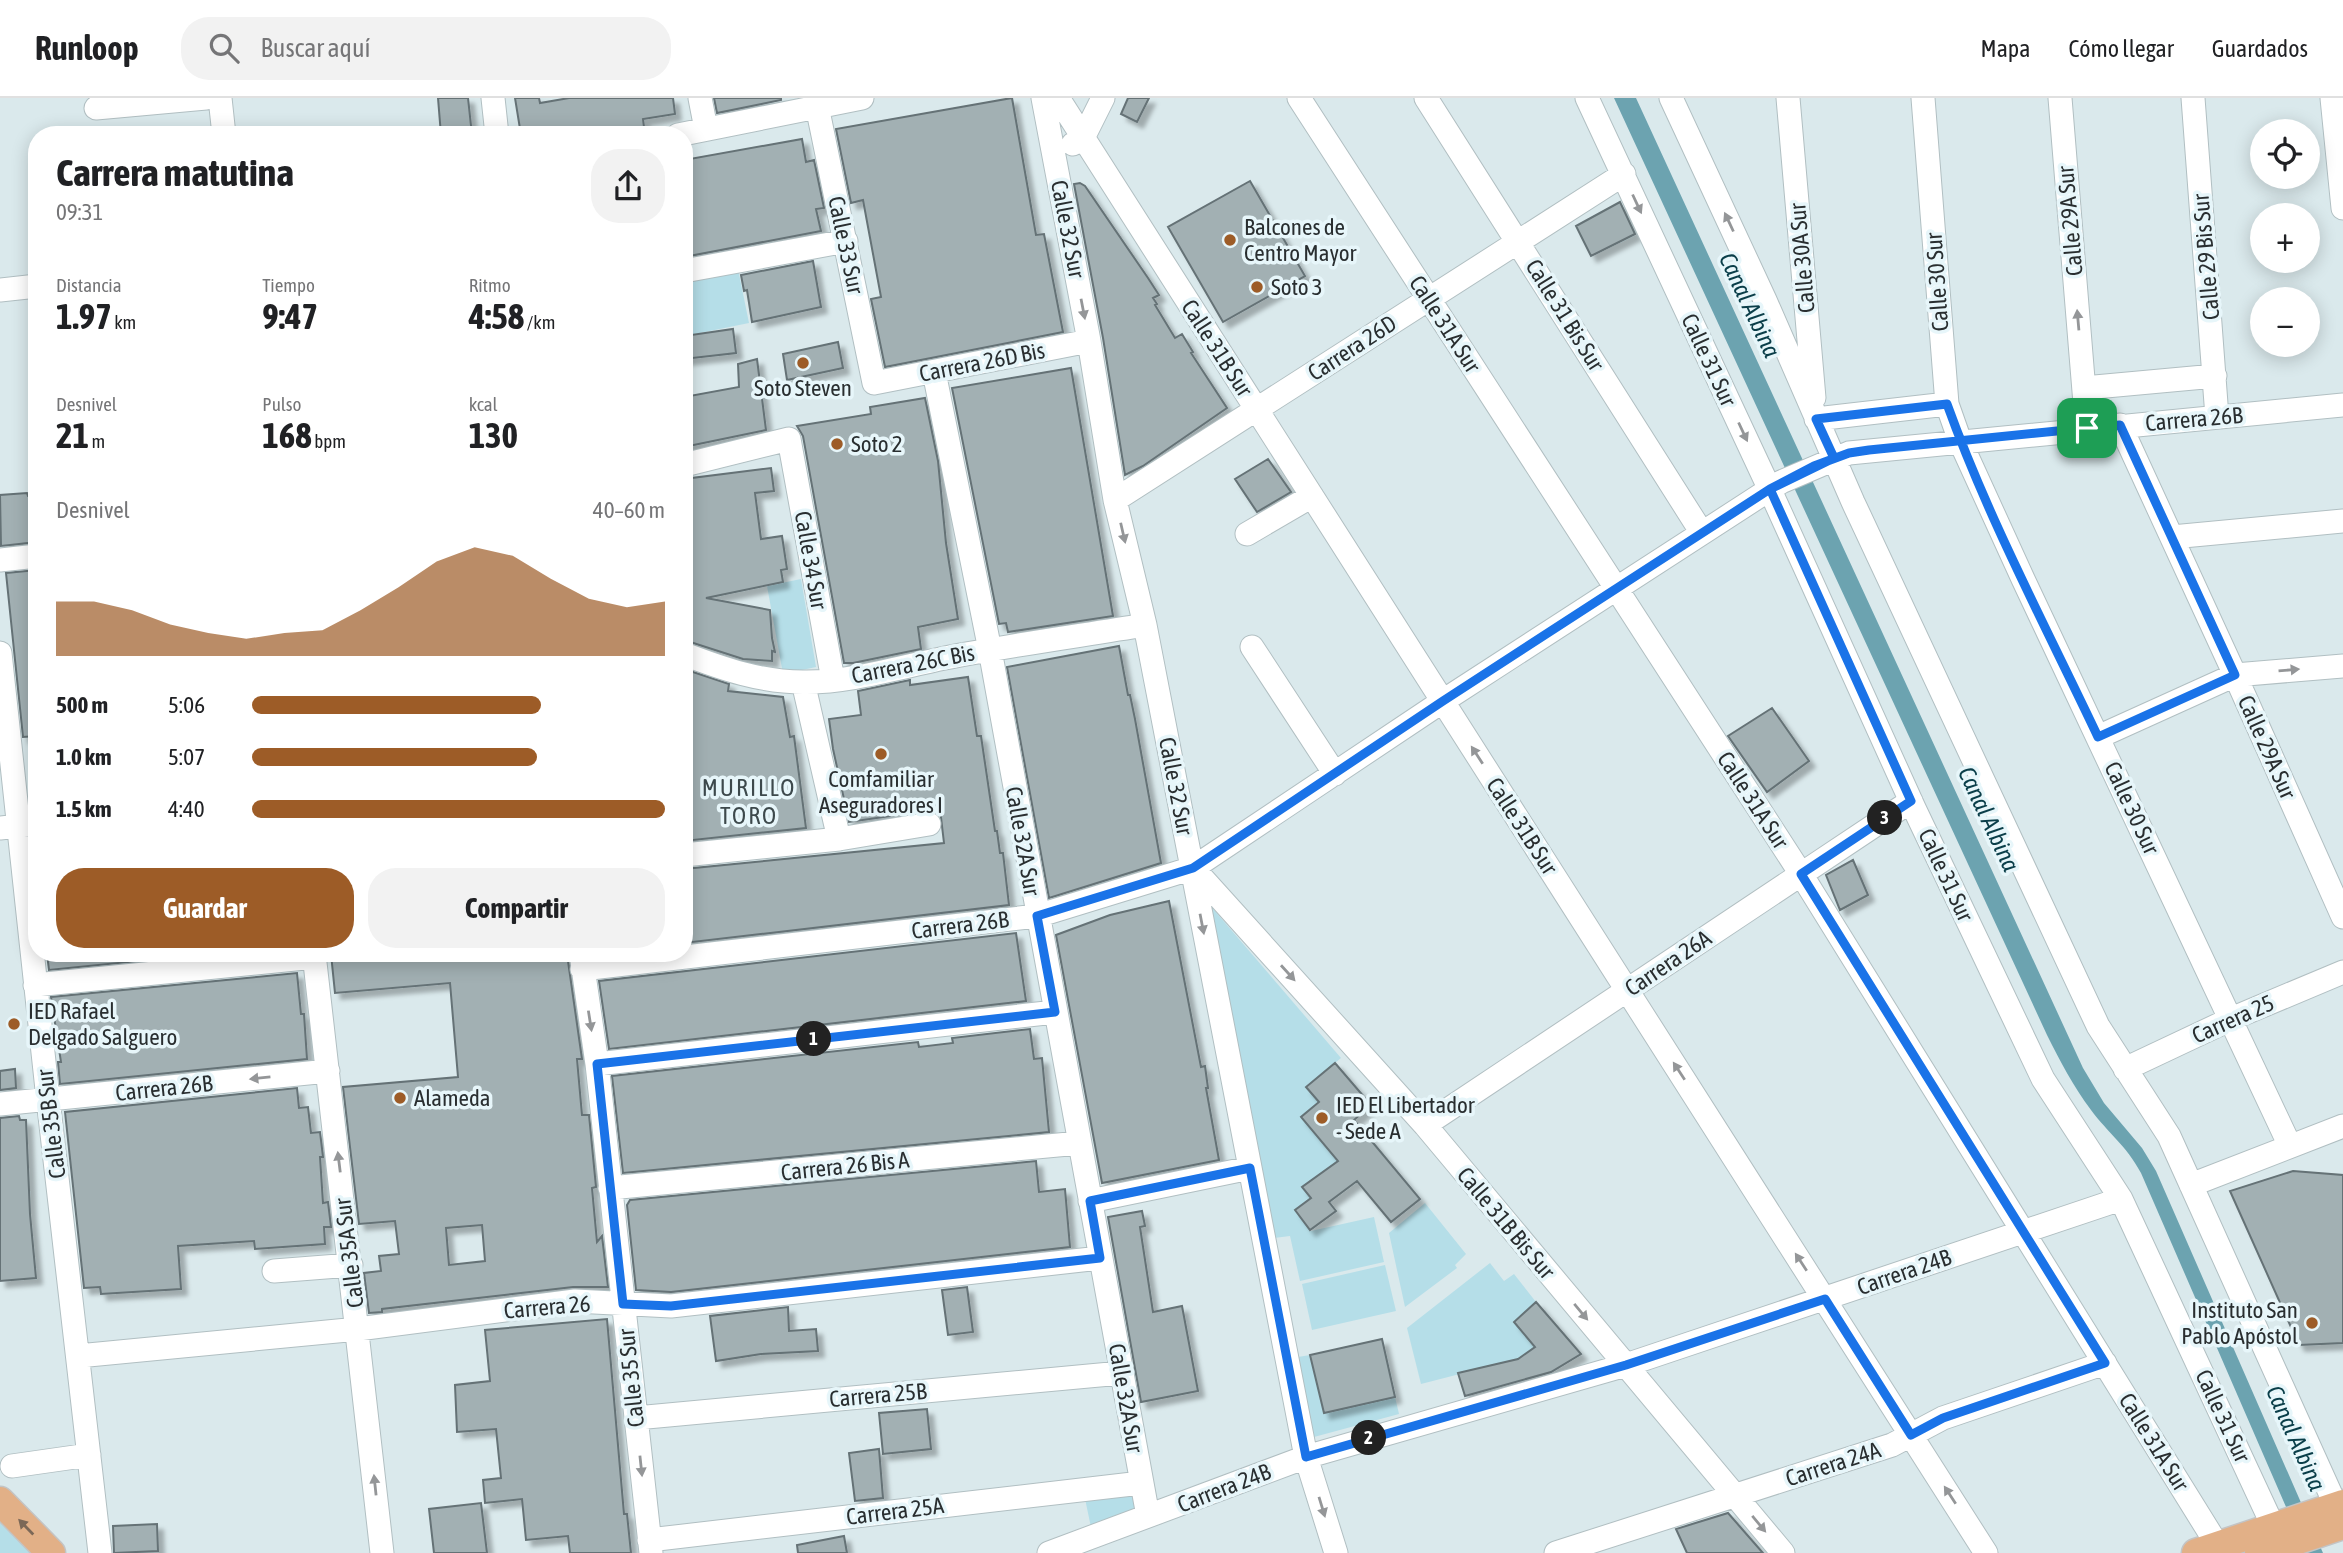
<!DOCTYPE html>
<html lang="es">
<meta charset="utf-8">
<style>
body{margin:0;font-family:"Asap Condensed",sans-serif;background:#f2f2f2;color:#202124;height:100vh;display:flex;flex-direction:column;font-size:26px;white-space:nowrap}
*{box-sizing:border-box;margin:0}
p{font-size:23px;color:#757577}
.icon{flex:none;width:38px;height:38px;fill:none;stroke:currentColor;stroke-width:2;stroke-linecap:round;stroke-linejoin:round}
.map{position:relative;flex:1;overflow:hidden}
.sheet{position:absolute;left:28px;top:28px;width:665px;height:836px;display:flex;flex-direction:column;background:#fff;border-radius:28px;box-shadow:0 4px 18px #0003}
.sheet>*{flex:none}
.fabs{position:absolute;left:2250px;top:21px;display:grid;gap:14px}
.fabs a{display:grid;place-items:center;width:70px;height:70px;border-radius:50%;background:#fff;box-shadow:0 4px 18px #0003;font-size:35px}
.pin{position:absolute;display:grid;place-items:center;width:60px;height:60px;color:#fff;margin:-30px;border-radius:14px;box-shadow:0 4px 10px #0006}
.km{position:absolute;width:35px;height:35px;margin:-18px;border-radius:50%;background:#222;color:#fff;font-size:19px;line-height:35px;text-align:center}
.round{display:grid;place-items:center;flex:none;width:74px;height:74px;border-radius:28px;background:#f2f2f2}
.headline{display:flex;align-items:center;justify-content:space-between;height:119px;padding:0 28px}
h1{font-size:38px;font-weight:700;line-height:52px}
.metrics{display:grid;grid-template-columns:repeat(3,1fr);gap:10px;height:119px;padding:7px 28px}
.metrics div{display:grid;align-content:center}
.metrics b{font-size:35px;font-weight:700}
.metrics small{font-size:19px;font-weight:400}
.metrics p{font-size:19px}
.chart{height:196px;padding:14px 28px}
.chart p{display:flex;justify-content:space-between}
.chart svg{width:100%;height:126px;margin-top:7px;fill:#9d5c27;opacity:.7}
.button{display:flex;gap:14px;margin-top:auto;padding:14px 28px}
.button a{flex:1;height:80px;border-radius:28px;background:#9d5c27;color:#fff;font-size:28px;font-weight:700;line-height:80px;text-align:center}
.button a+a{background:#f2f2f2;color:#202124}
ul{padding:0 28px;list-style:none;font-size:23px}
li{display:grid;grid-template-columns:112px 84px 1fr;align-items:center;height:52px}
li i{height:18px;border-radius:9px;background:#9d5c27}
header{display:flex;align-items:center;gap:42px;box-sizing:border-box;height:98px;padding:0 35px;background:#fff;border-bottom:2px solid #e0e0e0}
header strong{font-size:33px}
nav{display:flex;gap:38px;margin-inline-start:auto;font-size:24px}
.search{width:490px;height:63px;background:#f2f2f2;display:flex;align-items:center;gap:18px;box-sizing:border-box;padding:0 24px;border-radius:28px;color:#757577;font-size:26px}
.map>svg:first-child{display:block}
.green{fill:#b5dee8}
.water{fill:#6ca3b0}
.building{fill:#a2b0b3;stroke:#657276;stroke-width:2;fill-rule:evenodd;filter:url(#shadow)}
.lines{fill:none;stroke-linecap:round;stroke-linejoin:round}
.minor-casing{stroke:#b1bfc2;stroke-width:25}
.major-casing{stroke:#c3c4c5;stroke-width:31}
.minor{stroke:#fff;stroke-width:23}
.major{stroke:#e2b087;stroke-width:28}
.oneway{fill:#949698}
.oneway2{fill:#7c6857}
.route-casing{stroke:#fff;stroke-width:14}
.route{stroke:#1a73e8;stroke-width:9}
.poi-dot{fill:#9d5c27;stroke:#e7f6fa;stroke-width:2.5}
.labels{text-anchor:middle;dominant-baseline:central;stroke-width:7;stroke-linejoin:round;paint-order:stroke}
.street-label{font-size:23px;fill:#292e30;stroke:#e7f6fa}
.poi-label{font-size:23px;fill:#292e30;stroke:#e7f6fa;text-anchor:start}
.water-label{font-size:24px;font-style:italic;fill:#0a3e49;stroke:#e7f6fa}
.neighbourhood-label{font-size:24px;letter-spacing:2px;fill:#3d494c;stroke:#e7f6fa}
</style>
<header>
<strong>Runloop</strong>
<div class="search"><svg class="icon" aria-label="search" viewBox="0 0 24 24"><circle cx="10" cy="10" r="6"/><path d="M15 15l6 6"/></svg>Buscar aquí</div>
<nav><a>Mapa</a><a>Cómo llegar</a><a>Guardados</a></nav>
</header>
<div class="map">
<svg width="2343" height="1455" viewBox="0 0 2343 1455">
<defs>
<filter id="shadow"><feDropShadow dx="6" dy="6" stdDeviation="2" flood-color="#0004"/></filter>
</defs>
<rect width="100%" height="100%" fill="#dae9ec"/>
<!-- green -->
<path class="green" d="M738,171L749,225L685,238L684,180Z
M801,481L816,569L783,576L767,488Z
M1208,805L1341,960L1307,988L1319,1004L1301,1019L1338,1063L1302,1089L1311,1100L1295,1112L1311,1133L1374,1119L1384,1164L1300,1183L1290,1138L1274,1140Z
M1425,1105L1466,1156L1455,1167L1457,1170L1405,1209L1389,1135Z
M1490,1165L1504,1183L1514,1176L1536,1204L1514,1224L1535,1249L1518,1261L1421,1286L1407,1230Z
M1385,1167L1396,1213L1312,1232L1302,1186Z
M1310,1257L1324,1315L1395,1299L1399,1316L1314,1339L1298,1259Z
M1141,1385L1148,1418L1093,1439L1083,1391Z
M0,1425L30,1455H0Z"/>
<!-- water -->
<path class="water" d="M1614,0H1636L2083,970L2104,1005L2142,1050L2156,1073L2323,1455H2306L2141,1075C2126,1047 2108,1035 2091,1012C2073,988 2060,963 2047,937Z"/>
<!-- building -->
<path class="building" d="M438,0H468L472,37H441Z
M515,0H539L540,5L569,0H673L675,16L643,21L645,37H521Z
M714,0H781V2L717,15Z
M1012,0L1036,137L1044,136L1063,234L885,269L871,201L881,199L863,102L851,105L836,31Z
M1128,0H1149L1137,24L1121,16Z
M802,41L806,64L814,62L824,110L816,111L821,133L684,159V62Z
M1250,83L1305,178L1223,224L1168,129Z
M1080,85L1085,88L1148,180L1159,197L1153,200L1157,206L1155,207L1175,240L1182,236L1193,254L1191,255L1227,310L1143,368L1125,377L1103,240L1074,86Z
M1620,104L1635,136L1591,158L1576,128Z
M813,163L821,209L752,224L747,192L744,193L741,177Z
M733,231L736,255L684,261V238Z
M838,244L843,270L787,282L783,256Z
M757,261L766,332L684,349V299L739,289L738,266Z
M1071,270L1113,518L1008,534L1006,525L999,526L952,290Z
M925,300L938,363L946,445L958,521L918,529L921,551L853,565H844L803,338L797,328L871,316L870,309Z
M1268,361L1291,394L1257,414L1235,381Z
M771,370L774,393L755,395L761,441L782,438L787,471L781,472L783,484L706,500L770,512L772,540L775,554L772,553V563L743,561L684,542V381Z
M27,395L28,398L37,397V444L1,448L0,397Z
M37,472V638L23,639L6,475Z
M1119,548L1128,597H1130L1135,621L1161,765L1049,800L1007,569Z
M684,571L729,586L728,593L783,599L790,639L794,638L806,730L684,743Z
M968,579L977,638H981L995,733H997L1000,755H1003L1009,807L684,845V771L944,745L940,711L849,724L833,651L829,621L861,617L858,593L910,582V587Z
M1772,610L1809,663L1767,694L1728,638Z
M1853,762L1868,797L1840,812L1826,777Z
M1169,803L1201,969L1205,968L1208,990H1206L1219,1062L1102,1085L1056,837L1110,817Z
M1016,835L1026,903L609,951L599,883Z
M47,856H207L49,872Z
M331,856H567L582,961H577L582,1017H589L596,1089L592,1090L597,1144L602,1138L608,1189H573L382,1211V1214L369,1215L364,1175L381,1173L379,1158L399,1156L395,1123L359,1126L343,989L458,979L450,885L335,895ZM482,1127L485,1163L449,1167L446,1130Z
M297,875L301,916H304L307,961L60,986L58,964H61L51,899Z
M1030,931L1034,961L1042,960L1049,1034L623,1075L612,978L918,944L919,949L953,945L952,940Z
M1335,965L1371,1007L1354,1022L1420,1101L1391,1124L1357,1083L1329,1104L1336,1113L1310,1132L1295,1112L1311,1100L1302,1089L1338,1063L1301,1019L1319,1004L1306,989Z
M15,971L16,990L0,992V973Z
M297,990L299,1010L308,1009L311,1035L320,1034L323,1059H320L323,1105L328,1104L331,1129H324L325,1146L255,1151L254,1143L178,1148L181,1191L101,1196L100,1189L84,1190L65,1014Z
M19,1018L20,1022H26L30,1116L36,1180L0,1183V1020Z
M1036,1063L1039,1094L1065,1091L1070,1149L671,1194L636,1192L627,1107L630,1102Z
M2293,1073L2343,1077V1245L2299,1247L2230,1093Z
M1142,1113L1145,1128L1140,1129L1153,1214L1182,1208L1198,1293L1141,1304L1108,1119Z
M967,1189L973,1234L948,1237L942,1192Z
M1536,1204L1581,1256L1551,1274L1465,1298L1458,1275L1518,1261L1535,1249L1514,1224Z
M788,1209L789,1233L816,1231L818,1253L761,1256L716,1263L710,1218Z
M607,1221L624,1416H627L631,1455H570L568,1438L526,1442L522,1401L485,1405L483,1382L501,1380L496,1331L457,1334L455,1287L490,1283L485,1232Z
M1382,1241L1395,1299L1324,1315L1310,1257Z
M927,1311L931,1351L883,1356L879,1315Z
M879,1351L883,1400L855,1403L849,1355Z
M481,1405L487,1455H434L429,1411Z
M1728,1415L1763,1455H1687L1676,1431Z
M157,1426L158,1453L114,1455L113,1428Z
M844,1438L847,1455H798L797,1447Z"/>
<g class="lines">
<!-- minor casing -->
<g class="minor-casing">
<path id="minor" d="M220,0L224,37
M493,0L497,37
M700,0L706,31
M1043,0L1089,243L1115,402L1145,527L1306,1359L1336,1455
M1058,0L1986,1455
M1299,0L1801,776L2218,1448
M1426,0L1702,435
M1587,0L1770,392L1914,710L2043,981L2121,1101L2273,1428
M1671,0L1765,202L1853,404L2098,928L2169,1038L2336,1408
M1788,0L1814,300
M1923,0L1947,306L1960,343L2023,481L2290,1048
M2060,0L2087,330
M2193,0L2217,319
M2332,0L2343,110
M817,8L874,285L1089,243
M96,10L206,0
M678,37L862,0
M1073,46L1083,40L1103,0
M684,173L846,143
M0,192L37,188
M934,274L990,552L1148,1418
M2084,290L2215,278
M1816,321L1947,306
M2120,327L2235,577L2343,819
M684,367L789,341L833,582
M1115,402L1624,76
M1247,436L1312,398
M2172,439L2343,423
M0,462L37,458
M1252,549L1335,676
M0,555L48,1001L100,1455
M684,556C723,571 761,584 803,584C848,585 900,569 945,560C1011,547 1078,538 1145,527
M803,584L839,741
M2098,639L2235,577L2343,568
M0,730L37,726
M684,757L839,741L929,726
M1193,770L1425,1027L1783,1455
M314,856L382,1455
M581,856L597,966L651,1455
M582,871L1037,818L1193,770L1443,603L1781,384L1849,355L2343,307
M35,887L315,859
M597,966L1055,914
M2125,971L2231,921L2343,874
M0,1006L328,973
M1425,1027L1911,703
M2191,1087L2343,1028
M610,1090L1079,1045
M1090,1103L1250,1070
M274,1173L351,1167
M78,1258L358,1231L575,1203L671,1208L1100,1160
M636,1320L1121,1275
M12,1368L89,1357
M649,1442L1141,1385
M1049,1455L1306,1359L1626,1267L2121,1101
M1556,1455L1892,1347L1943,1320L2105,1265"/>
</g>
<!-- major casing -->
<g class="major-casing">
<path id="major" d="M0,1403L51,1455
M2196,1455L2343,1406
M2259,1455L2343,1427"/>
</g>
<!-- minor -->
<use href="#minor" class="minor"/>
<!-- major -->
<use href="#major" class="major"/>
</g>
<!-- one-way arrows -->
<defs><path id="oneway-solid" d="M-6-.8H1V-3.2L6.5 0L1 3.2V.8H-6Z" transform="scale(1.75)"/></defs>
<g class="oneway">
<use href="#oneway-solid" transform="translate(1637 106) rotate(65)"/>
<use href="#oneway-solid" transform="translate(1729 124) rotate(-115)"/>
<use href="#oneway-solid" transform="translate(1083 211) rotate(79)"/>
<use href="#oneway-solid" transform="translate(2078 222) rotate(-95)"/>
<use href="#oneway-solid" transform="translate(1743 334) rotate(65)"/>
<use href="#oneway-solid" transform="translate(1123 435) rotate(77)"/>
<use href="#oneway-solid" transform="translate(2289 572) rotate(-5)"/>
<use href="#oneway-solid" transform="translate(1477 657) rotate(-123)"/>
<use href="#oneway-solid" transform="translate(1202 826) rotate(79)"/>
<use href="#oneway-solid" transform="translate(1288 875) rotate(48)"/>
<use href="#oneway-solid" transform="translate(590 923) rotate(81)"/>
<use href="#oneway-solid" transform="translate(1679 973) rotate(-123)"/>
<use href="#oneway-solid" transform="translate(260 980) rotate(174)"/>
<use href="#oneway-solid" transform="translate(339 1064) rotate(-97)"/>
<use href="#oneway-solid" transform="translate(1801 1164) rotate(-123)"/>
<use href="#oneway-solid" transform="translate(1581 1214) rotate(50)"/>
<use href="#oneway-solid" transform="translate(641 1368) rotate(84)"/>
<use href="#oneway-solid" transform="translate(375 1387) rotate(-96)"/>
<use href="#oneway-solid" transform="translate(1950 1397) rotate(-123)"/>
<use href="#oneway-solid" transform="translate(1322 1409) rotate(73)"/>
<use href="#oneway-solid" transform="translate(1759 1426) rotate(50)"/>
</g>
<use class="oneway2" href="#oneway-solid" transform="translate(26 1429) rotate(-134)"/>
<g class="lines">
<!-- route casing -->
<g class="route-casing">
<path id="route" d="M2087,330L1869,352L1849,355L1814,368L1770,391L1443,603L1193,770L1037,818L1055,914L597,966L623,1206L671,1208L1100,1160L1090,1103L1250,1070L1306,1359L1626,1267L1825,1201L1911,1337L1943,1320L2105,1265L1801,776L1911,703L1770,391L1834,360L1816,321L1947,306C1988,420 2046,529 2098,639L2235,577L2120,327L2087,330"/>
</g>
<!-- route -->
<use href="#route" class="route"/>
</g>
<!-- markers -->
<g class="poi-dot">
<circle cx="1230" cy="142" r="7"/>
<circle cx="1257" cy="189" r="7"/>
<circle cx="803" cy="265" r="7"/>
<circle cx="837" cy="346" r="7"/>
<circle cx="881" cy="656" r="7"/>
<circle cx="14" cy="926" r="7"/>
<circle cx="400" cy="1000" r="7"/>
<circle cx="1322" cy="1020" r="7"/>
<circle cx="2312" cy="1225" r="7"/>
</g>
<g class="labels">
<!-- street labels -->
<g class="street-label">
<text transform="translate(2070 123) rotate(-95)">Calle 29A Sur</text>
<text transform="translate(1068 131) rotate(79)">Calle 32 Sur</text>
<text transform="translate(846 147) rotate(78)">Calle 33 Sur</text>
<text transform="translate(2206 159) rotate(-95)">Calle 29 Bis Sur</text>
<text transform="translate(1802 160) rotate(-95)">Calle 30A Sur</text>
<text transform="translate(1937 184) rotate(-94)">Calle 30 Sur</text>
<text transform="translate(1565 217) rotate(58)">Calle 31 Bis Sur</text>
<text transform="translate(1445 226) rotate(57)">Calle 31A Sur</text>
<text transform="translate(1217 250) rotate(57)">Calle 31B Sur</text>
<text transform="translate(1352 250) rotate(-33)">Carrera 26D</text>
<text transform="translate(1709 262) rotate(65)">Calle 31 Sur</text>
<text transform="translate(982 264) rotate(-11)">Carrera 26D Bis</text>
<text transform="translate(2194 321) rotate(-5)">Carrera 26B</text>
<text transform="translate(811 462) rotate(80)">Calle 34 Sur</text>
<text transform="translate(913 566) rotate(-11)">Carrera 26C Bis</text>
<text transform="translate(2267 649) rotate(66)">Calle 29A Sur</text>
<text transform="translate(1176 688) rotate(79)">Calle 32 Sur</text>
<text transform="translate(1753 702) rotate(57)">Calle 31A Sur</text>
<text transform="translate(2132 710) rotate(65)">Calle 30 Sur</text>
<text transform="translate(1522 728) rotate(57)">Calle 31B Sur</text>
<text transform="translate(1023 743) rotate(80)">Calle 32A Sur</text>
<text transform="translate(1946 777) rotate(65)">Calle 31 Sur</text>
<text transform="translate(960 827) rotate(-7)">Carrera 26B</text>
<text transform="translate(1668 865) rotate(-34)">Carrera 26A</text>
<text transform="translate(2233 921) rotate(-24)">Carrera 25</text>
<text transform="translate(164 990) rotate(-6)">Carrera 26B</text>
<text transform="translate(51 1026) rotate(-97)">Calle 35B Sur</text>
<text transform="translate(845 1068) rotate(-6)">Carrera 26 Bis A</text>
<text transform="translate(1506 1125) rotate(50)">Calle 31B Bis Sur</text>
<text transform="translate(349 1155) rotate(-97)">Calle 35A Sur</text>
<text transform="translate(1904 1174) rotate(-19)">Carrera 24B</text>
<text transform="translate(547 1209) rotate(-5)">Carrera 26</text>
<text transform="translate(631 1280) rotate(-96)">Calle 35 Sur</text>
<text transform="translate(878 1297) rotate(-5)">Carrera 25B</text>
<text transform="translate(1126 1300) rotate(80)">Calle 32A Sur</text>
<text transform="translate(2223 1318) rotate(65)">Calle 31 Sur</text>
<text transform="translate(2154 1344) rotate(58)">Calle 31A Sur</text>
<text transform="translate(1833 1366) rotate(-18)">Carrera 24A</text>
<text transform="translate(1224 1390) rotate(-21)">Carrera 24B</text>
<text transform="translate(895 1413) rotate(-7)">Carrera 25A</text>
</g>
<!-- poi labels -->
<g class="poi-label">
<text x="1244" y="129">Balcones de<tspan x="1244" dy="26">Centro Mayor</tspan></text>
<text x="1271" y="189">Soto 3</text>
<text x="803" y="290" text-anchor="middle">Soto Steven</text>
<text x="851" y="346">Soto 2</text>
<text x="881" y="681" text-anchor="middle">Comfamiliar<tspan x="881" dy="26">Aseguradores I</tspan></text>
<text x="28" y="913">IED Rafael<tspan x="28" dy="26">Delgado Salguero</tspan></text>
<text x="414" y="1000">Alameda</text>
<text x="1336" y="1007">IED El Libertador<tspan x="1336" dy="26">- Sede A</tspan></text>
<text x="2298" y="1212" text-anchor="end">Instituto San<tspan x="2298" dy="26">Pablo Apóstol</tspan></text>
</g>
<!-- water labels -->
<g class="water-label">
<text transform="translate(1750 207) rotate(65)">Canal Albina</text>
<text transform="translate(1989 721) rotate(65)">Canal Albina</text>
<text transform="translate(2296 1340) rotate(66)">Canal Albina</text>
</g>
<!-- neighbourhood labels -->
<g class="neighbourhood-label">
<text x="749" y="689">MURILLO<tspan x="749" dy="28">TORO</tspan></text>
</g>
</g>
</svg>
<div class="fabs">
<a><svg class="icon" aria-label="locate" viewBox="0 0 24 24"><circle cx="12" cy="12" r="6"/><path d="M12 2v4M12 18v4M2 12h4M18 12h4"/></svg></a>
<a>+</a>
<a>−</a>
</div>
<div class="pin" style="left:2087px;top:330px;background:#1e9e55"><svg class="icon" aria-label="arrive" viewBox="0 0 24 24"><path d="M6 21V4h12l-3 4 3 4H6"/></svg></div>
<b class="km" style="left:814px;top:941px">1</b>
<b class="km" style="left:1369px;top:1340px">2</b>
<b class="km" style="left:1885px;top:720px">3</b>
<section class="sheet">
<div class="headline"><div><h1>Carrera matutina</h1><p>09:31</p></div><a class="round"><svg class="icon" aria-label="share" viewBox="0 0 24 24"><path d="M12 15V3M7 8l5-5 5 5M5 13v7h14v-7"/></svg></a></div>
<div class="metrics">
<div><p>Distancia</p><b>1.97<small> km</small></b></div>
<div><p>Tiempo</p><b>9:47</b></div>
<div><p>Ritmo</p><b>4:58<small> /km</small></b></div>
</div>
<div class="metrics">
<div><p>Desnivel</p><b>21<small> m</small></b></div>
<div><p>Pulso</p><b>168<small> bpm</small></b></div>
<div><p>kcal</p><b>130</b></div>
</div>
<div class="chart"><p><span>Desnivel</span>40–60 m</p>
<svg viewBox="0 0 160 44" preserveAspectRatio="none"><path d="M0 44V25L10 25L20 28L30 33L40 36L50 38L60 36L70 35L80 28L90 20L100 11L110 6L120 9L130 17L140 24L150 27L160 25V44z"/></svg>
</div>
<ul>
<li><b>500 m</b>5:06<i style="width:70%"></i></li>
<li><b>1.0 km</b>5:07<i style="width:69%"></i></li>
<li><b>1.5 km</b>4:40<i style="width:100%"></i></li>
</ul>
<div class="button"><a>Guardar</a><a>Compartir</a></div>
</section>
</div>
